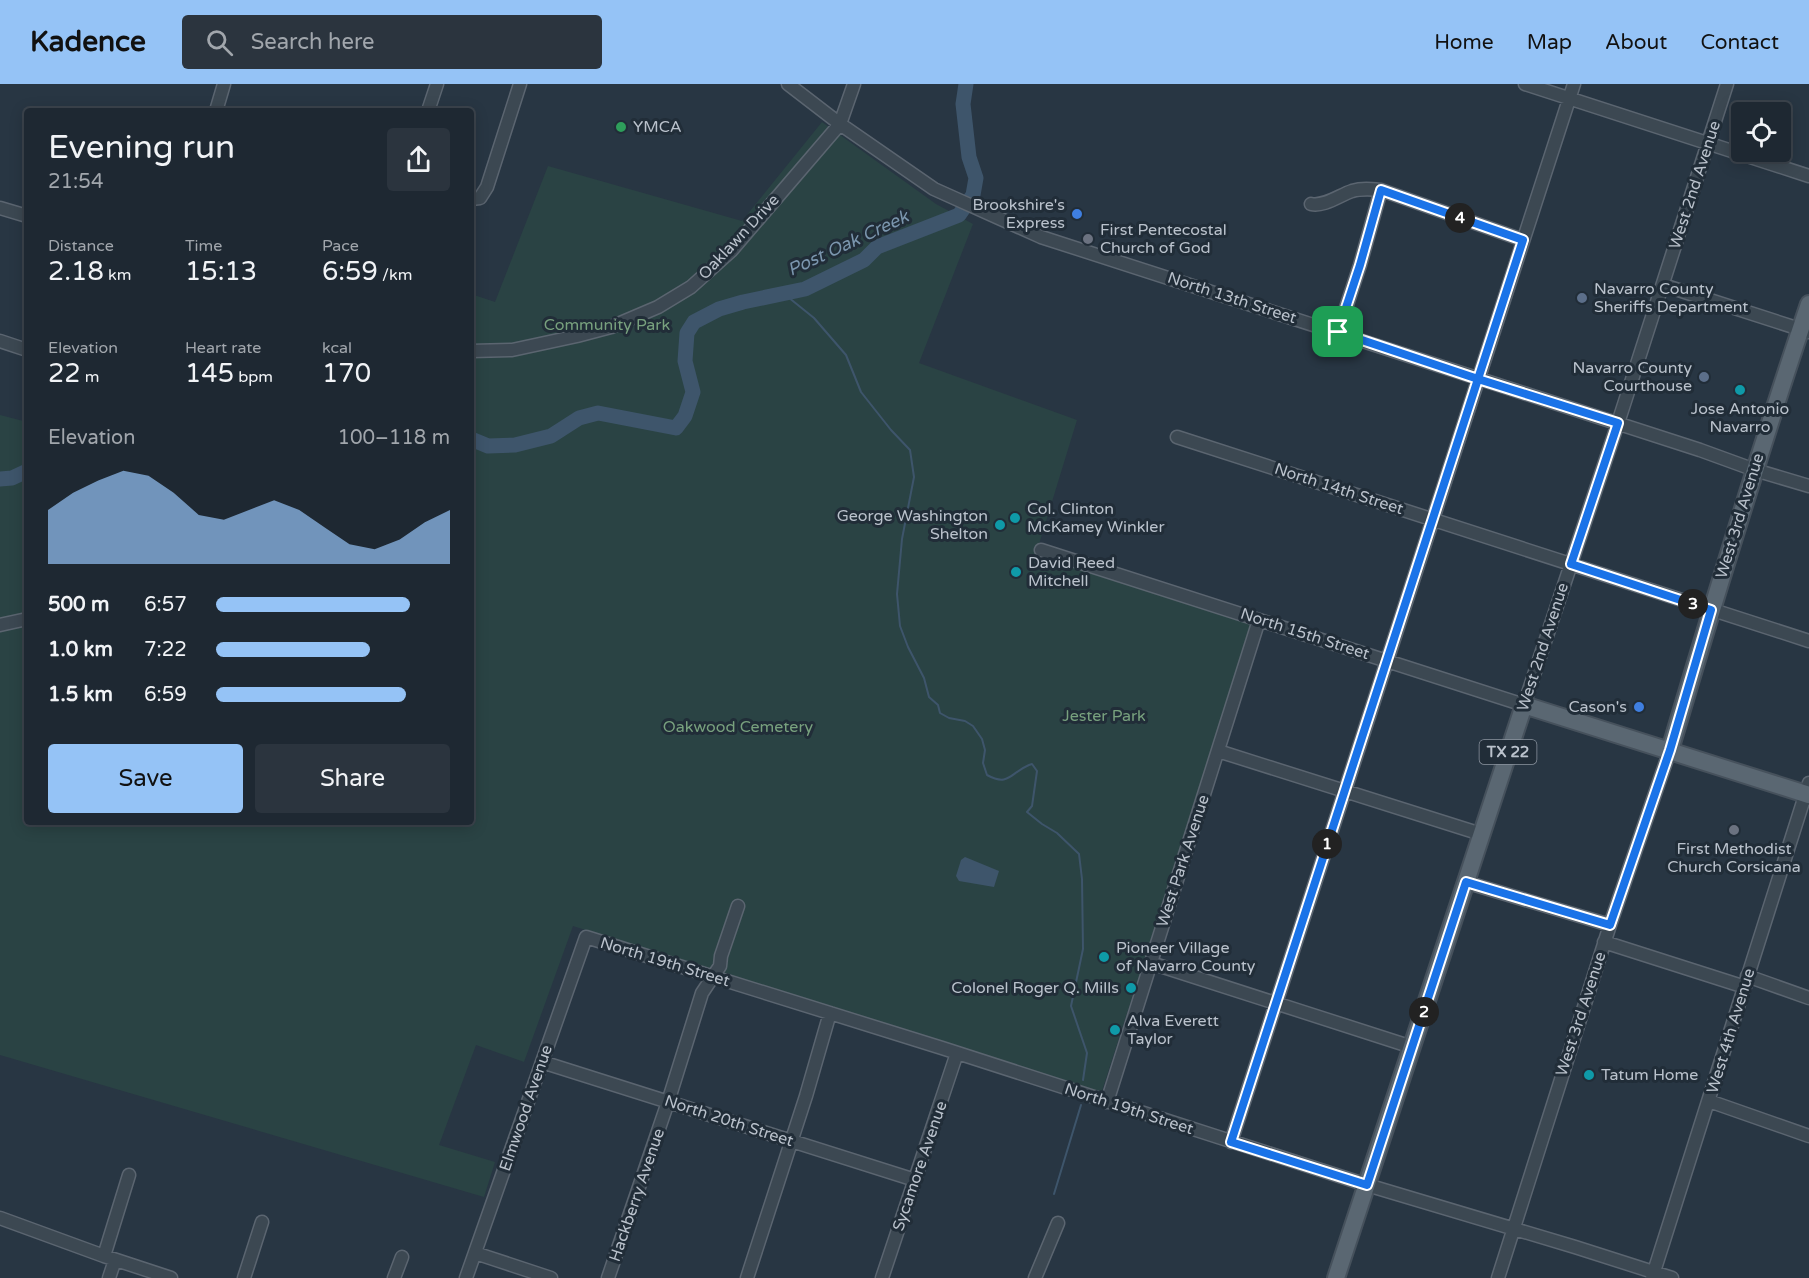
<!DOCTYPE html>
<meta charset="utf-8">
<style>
body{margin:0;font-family:"Varela Round",sans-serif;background:#2b343e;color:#f1f3f6;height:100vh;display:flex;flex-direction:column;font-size:22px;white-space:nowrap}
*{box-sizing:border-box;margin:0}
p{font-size:20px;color:#a1a6ac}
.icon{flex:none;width:33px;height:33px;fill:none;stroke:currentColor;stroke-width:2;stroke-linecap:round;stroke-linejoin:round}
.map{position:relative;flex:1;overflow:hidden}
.details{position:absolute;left:24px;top:24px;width:450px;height:717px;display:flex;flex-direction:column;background:#1e2832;border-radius:6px;box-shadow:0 3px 15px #0003,0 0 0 2px #3c444d}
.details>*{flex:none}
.buttons{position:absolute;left:1731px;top:18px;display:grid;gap:12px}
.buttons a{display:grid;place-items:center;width:60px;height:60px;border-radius:6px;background:#1e2832;box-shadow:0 3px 15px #0003,0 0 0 2px #3c444d;font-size:30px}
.pin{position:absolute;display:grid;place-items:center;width:51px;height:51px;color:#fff;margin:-26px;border-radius:12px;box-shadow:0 3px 9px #0006}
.km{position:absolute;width:30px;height:30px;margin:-15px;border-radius:50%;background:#222;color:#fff;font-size:16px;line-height:30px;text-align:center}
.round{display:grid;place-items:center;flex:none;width:63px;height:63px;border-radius:6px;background:#2b343e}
.overview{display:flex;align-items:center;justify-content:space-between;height:102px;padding:0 24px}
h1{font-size:33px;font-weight:600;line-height:45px}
.stats{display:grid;grid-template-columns:repeat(3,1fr);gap:9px;height:102px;padding:6px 24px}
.stats div{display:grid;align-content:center}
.stats b{font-size:26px;font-weight:600}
.stats small{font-size:16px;font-weight:400}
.stats p{font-size:16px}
.chart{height:168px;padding:12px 24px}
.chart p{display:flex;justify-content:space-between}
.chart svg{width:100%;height:108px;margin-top:6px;fill:#95c3f6;opacity:.7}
.cta{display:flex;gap:12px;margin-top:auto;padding:12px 24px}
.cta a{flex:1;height:69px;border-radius:6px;background:#95c3f6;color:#111;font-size:24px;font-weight:600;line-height:69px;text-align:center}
.cta a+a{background:#2b343e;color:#f1f3f6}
ul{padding:0 24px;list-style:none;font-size:20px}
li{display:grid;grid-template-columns:96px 72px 1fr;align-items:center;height:45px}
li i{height:15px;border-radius:8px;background:#95c3f6}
header{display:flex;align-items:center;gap:36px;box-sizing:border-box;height:84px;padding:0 30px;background:#95c3f6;color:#111}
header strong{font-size:28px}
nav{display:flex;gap:33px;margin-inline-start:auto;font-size:21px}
.search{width:420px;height:54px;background:#2b343e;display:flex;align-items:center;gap:15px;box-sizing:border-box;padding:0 21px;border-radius:6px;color:#a1a6ac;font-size:22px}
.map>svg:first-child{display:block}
.green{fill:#2a4344}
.water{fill:#3e556b}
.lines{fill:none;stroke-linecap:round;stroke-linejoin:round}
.stream{stroke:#3e556b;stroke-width:2}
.river{stroke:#3e556b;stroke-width:15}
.minor-casing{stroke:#5b6570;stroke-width:15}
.major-casing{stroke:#46515c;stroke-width:20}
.minor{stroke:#3c4852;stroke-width:12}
.major{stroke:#5a6772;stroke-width:16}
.route-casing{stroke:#fff;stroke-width:12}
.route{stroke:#1a73e8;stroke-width:8}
.leisure-dot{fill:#2e9e5b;stroke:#212d38;stroke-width:2}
.shop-dot{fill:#3f7fe0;stroke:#212d38;stroke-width:2}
.worship-dot{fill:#6b7280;stroke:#212d38;stroke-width:2}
.service-dot{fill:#5c6f8a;stroke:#212d38;stroke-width:2}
.culture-dot{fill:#0f9aa8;stroke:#212d38;stroke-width:2}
.labels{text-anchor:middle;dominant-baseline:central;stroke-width:6;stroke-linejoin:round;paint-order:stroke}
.shield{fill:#212d38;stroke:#8c95a0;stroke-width:1.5}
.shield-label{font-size:15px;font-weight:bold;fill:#bac2cc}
.poi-label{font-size:16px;fill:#bac2cc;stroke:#212d38;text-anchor:start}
.street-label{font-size:16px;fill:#bac2cc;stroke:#212d38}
.park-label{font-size:16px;fill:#78a17e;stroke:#212d38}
.water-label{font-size:18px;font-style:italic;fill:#7b96ae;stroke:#212d38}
</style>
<header>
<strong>Kadence</strong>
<div class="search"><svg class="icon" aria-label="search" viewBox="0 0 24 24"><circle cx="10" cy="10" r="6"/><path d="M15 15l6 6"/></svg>Search here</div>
<nav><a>Home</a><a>Map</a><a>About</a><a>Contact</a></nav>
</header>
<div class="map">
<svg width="1809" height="1194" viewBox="0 0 1809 1194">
<rect width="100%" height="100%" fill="#283643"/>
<!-- green -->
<path class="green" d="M822,38L936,120L973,140L919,279L1077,336L1036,470L1253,538L1101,1010L573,842L524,978L476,961L439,1061L495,1078L484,1113L0,971V331L27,338V738H471V210L495,218L548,82L742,137Z"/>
<!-- water -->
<path class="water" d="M965,773L999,787L994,803L959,797L956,792L961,776Z"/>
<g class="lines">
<!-- stream -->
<path class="stream" d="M783,209L814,234L846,271L861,308L891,346L910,366L914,393L902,455L897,510L900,542L908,563L924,594L929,613L938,621L940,629L949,634L965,637L973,642L982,655L985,666L983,679L987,691C1009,703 1010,689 1029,681L1032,680L1037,687L1032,722L1027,728L1042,740L1057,749L1079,770L1082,795L1083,865L1071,922L1087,969L1083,996
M1054,1110L1081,1021"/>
<!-- river -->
<path class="river" d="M471,355L488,362L515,361L551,352L579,334L598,329L676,344L685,332L693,308L685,277L687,249L694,238L719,225L743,218L805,205L864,176L877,163L959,131L973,111L976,94L969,73L963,20L966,0
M0,395L12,394L27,387"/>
<!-- minor casing -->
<g class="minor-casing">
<path id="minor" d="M788,0L840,40L934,105L1041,153L1700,366L1755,386L1809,402
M1525,0L1809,92
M216,27L224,0
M428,27L437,0
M471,115L480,114L487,103L520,0
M1311,120C1324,123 1340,111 1352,107C1362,104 1371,105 1381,106L1523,156
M0,124L27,132
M1663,201L1809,248
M1338,248L1360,181L1381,106
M0,257L27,266
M471,267L512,266L577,252L611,243L658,223L691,203L731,167L840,40L854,0
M1177,353L1809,557
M1041,466L1524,621L1618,339L1727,0
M0,541L27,535
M1218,667L1481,750
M1465,798L1610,841
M1604,858L1745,903
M1151,879L1412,963
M1747,892L1809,914
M542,978L915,1096
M1709,1017L1809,1052
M1107,1018L1259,536
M1231,1058L1574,0
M0,1134L104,1172L171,1194
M475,1169L551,1194
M104,1172L129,1091
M109,1194L115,1176
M244,1194L262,1138
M394,1194L402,1173
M466,1194L586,853L942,964L1367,1101L1575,1163L1672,1194
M608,1194L668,1018L702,909L720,882L721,872L738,822
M747,1194L806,1012L830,929
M882,1194L957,969
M1035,1194L1058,1139
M1498,1194L1610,841L1670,666
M1652,1194L1809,699"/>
</g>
<!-- major casing -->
<g class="major-casing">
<path id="major" d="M1670,666C1714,517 1759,368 1809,220
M1336,1194L1524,621L1809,711"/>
</g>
<!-- minor -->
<use href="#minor" class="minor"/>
<!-- major -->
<use href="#major" class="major"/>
</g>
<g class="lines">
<!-- route casing -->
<g class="route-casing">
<path id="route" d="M1338,248L1478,295L1231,1058L1367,1101L1466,798L1610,841L1670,666L1711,526L1571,480L1618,339L1478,295L1523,156L1381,106L1360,181L1338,248"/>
</g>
<!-- route -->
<use href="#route" class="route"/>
</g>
<!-- markers -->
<circle class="leisure-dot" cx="621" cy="43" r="6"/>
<g class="shop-dot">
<circle cx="1077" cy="130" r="6"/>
<circle cx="1639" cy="623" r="6"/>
</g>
<g class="worship-dot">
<circle cx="1088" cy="155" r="6"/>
<circle cx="1734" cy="746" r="6"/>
</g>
<g class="service-dot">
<circle cx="1582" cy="214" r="6"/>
<circle cx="1704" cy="293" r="6"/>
</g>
<g class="culture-dot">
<circle cx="1740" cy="306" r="6"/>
<circle cx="1015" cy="434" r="6"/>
<circle cx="1000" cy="441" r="6"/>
<circle cx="1016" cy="488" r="6"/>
<circle cx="1104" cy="873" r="6"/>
<circle cx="1131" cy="904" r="6"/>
<circle cx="1115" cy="946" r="6"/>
<circle cx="1589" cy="991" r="6"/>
</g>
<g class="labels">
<!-- shield labels -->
<rect class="shield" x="1479.5" y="656" width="57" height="24" rx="4.5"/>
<g class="shield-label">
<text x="1508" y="668">TX 22</text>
</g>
<!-- poi labels -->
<g class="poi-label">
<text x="633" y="43">YMCA</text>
<text x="1065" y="121" text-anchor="end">Brookshire's<tspan x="1065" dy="18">Express</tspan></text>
<text x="1100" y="146">First Pentecostal<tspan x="1100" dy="18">Church of God</tspan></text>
<text x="1594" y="205">Navarro County<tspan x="1594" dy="18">Sheriffs Department</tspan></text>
<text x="1692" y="284" text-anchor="end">Navarro County<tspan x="1692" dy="18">Courthouse</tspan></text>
<text x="1740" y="325" text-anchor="middle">Jose Antonio<tspan x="1740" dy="18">Navarro</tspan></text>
<text x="1027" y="425">Col. Clinton<tspan x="1027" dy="18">McKamey Winkler</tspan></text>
<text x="988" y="432" text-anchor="end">George Washington<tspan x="988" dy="18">Shelton</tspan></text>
<text x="1028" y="479">David Reed<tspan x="1028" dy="18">Mitchell</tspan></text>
<text x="1627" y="623" text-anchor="end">Cason's</text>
<text x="1734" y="765" text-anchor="middle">First Methodist<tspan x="1734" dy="18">Church Corsicana</tspan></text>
<text x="1116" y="864">Pioneer Village<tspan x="1116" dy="18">of Navarro County</tspan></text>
<text x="1119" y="904" text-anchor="end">Colonel Roger Q. Mills</text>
<text x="1127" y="937">Alva Everett<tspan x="1127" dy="18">Taylor</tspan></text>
<text x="1601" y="991">Tatum Home</text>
</g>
<!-- street labels -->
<g class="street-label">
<text transform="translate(1695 101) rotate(-72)">West 2nd Avenue</text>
<text transform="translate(739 153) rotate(-47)">Oaklawn Drive</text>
<text transform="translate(1232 214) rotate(18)">North 13th Street</text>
<text transform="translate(1339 405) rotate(18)">North 14th Street</text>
<text transform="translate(1740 432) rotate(-73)">West 3rd Avenue</text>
<text transform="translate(1305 550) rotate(18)">North 15th Street</text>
<text transform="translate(1543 563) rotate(-72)">West 2nd Avenue</text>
<text transform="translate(1183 777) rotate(-72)">West Park Avenue</text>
<text transform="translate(665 878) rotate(17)">North 19th Street</text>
<text transform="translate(1581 930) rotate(-72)">West 3rd Avenue</text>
<text transform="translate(1731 947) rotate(-73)">West 4th Avenue</text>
<text transform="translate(526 1024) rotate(-71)">Elmwood Avenue</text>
<text transform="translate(1129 1025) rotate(18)">North 19th Street</text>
<text transform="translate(729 1037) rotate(18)">North 20th Street</text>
<text transform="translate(920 1082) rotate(-71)">Sycamore Avenue</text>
<text transform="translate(637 1111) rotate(-71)">Hackberry Avenue</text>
</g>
<!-- park labels -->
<g class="park-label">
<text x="607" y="241">Community Park</text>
<text x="1104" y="632">Jester Park</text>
<text x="738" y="643">Oakwood Cemetery</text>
</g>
<!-- water labels -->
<g class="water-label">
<text transform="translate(848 159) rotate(-25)">Post Oak Creek</text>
</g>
</g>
</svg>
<div class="buttons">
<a><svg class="icon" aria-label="locate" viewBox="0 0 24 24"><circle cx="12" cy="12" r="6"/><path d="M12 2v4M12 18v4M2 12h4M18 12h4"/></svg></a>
</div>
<div class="pin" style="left:1338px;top:248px;background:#1e9e55"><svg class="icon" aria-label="arrive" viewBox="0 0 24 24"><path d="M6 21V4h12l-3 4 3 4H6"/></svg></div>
<b class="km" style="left:1327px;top:760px">1</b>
<b class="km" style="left:1424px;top:928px">2</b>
<b class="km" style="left:1693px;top:520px">3</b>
<b class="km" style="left:1460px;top:134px">4</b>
<section class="details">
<div class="overview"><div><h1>Evening run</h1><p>21:54</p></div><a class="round"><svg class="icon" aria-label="share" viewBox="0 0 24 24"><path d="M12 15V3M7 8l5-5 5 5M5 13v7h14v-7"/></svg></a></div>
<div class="stats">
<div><p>Distance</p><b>2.18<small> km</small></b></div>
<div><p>Time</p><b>15:13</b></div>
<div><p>Pace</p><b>6:59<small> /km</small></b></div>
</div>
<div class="stats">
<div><p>Elevation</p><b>22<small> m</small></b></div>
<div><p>Heart rate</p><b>145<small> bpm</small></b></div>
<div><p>kcal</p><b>170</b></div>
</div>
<div class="chart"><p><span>Elevation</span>100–118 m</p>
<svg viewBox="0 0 160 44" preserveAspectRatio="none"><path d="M0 44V22L10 15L20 10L30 6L40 8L50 15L60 24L70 26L80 22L90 18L100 22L110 29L120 36L130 38L140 34L150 27L160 22V44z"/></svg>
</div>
<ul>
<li><b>500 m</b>6:57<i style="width:83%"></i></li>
<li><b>1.0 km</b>7:22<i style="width:66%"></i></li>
<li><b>1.5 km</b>6:59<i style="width:81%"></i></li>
</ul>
<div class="cta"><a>Save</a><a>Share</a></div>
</section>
</div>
